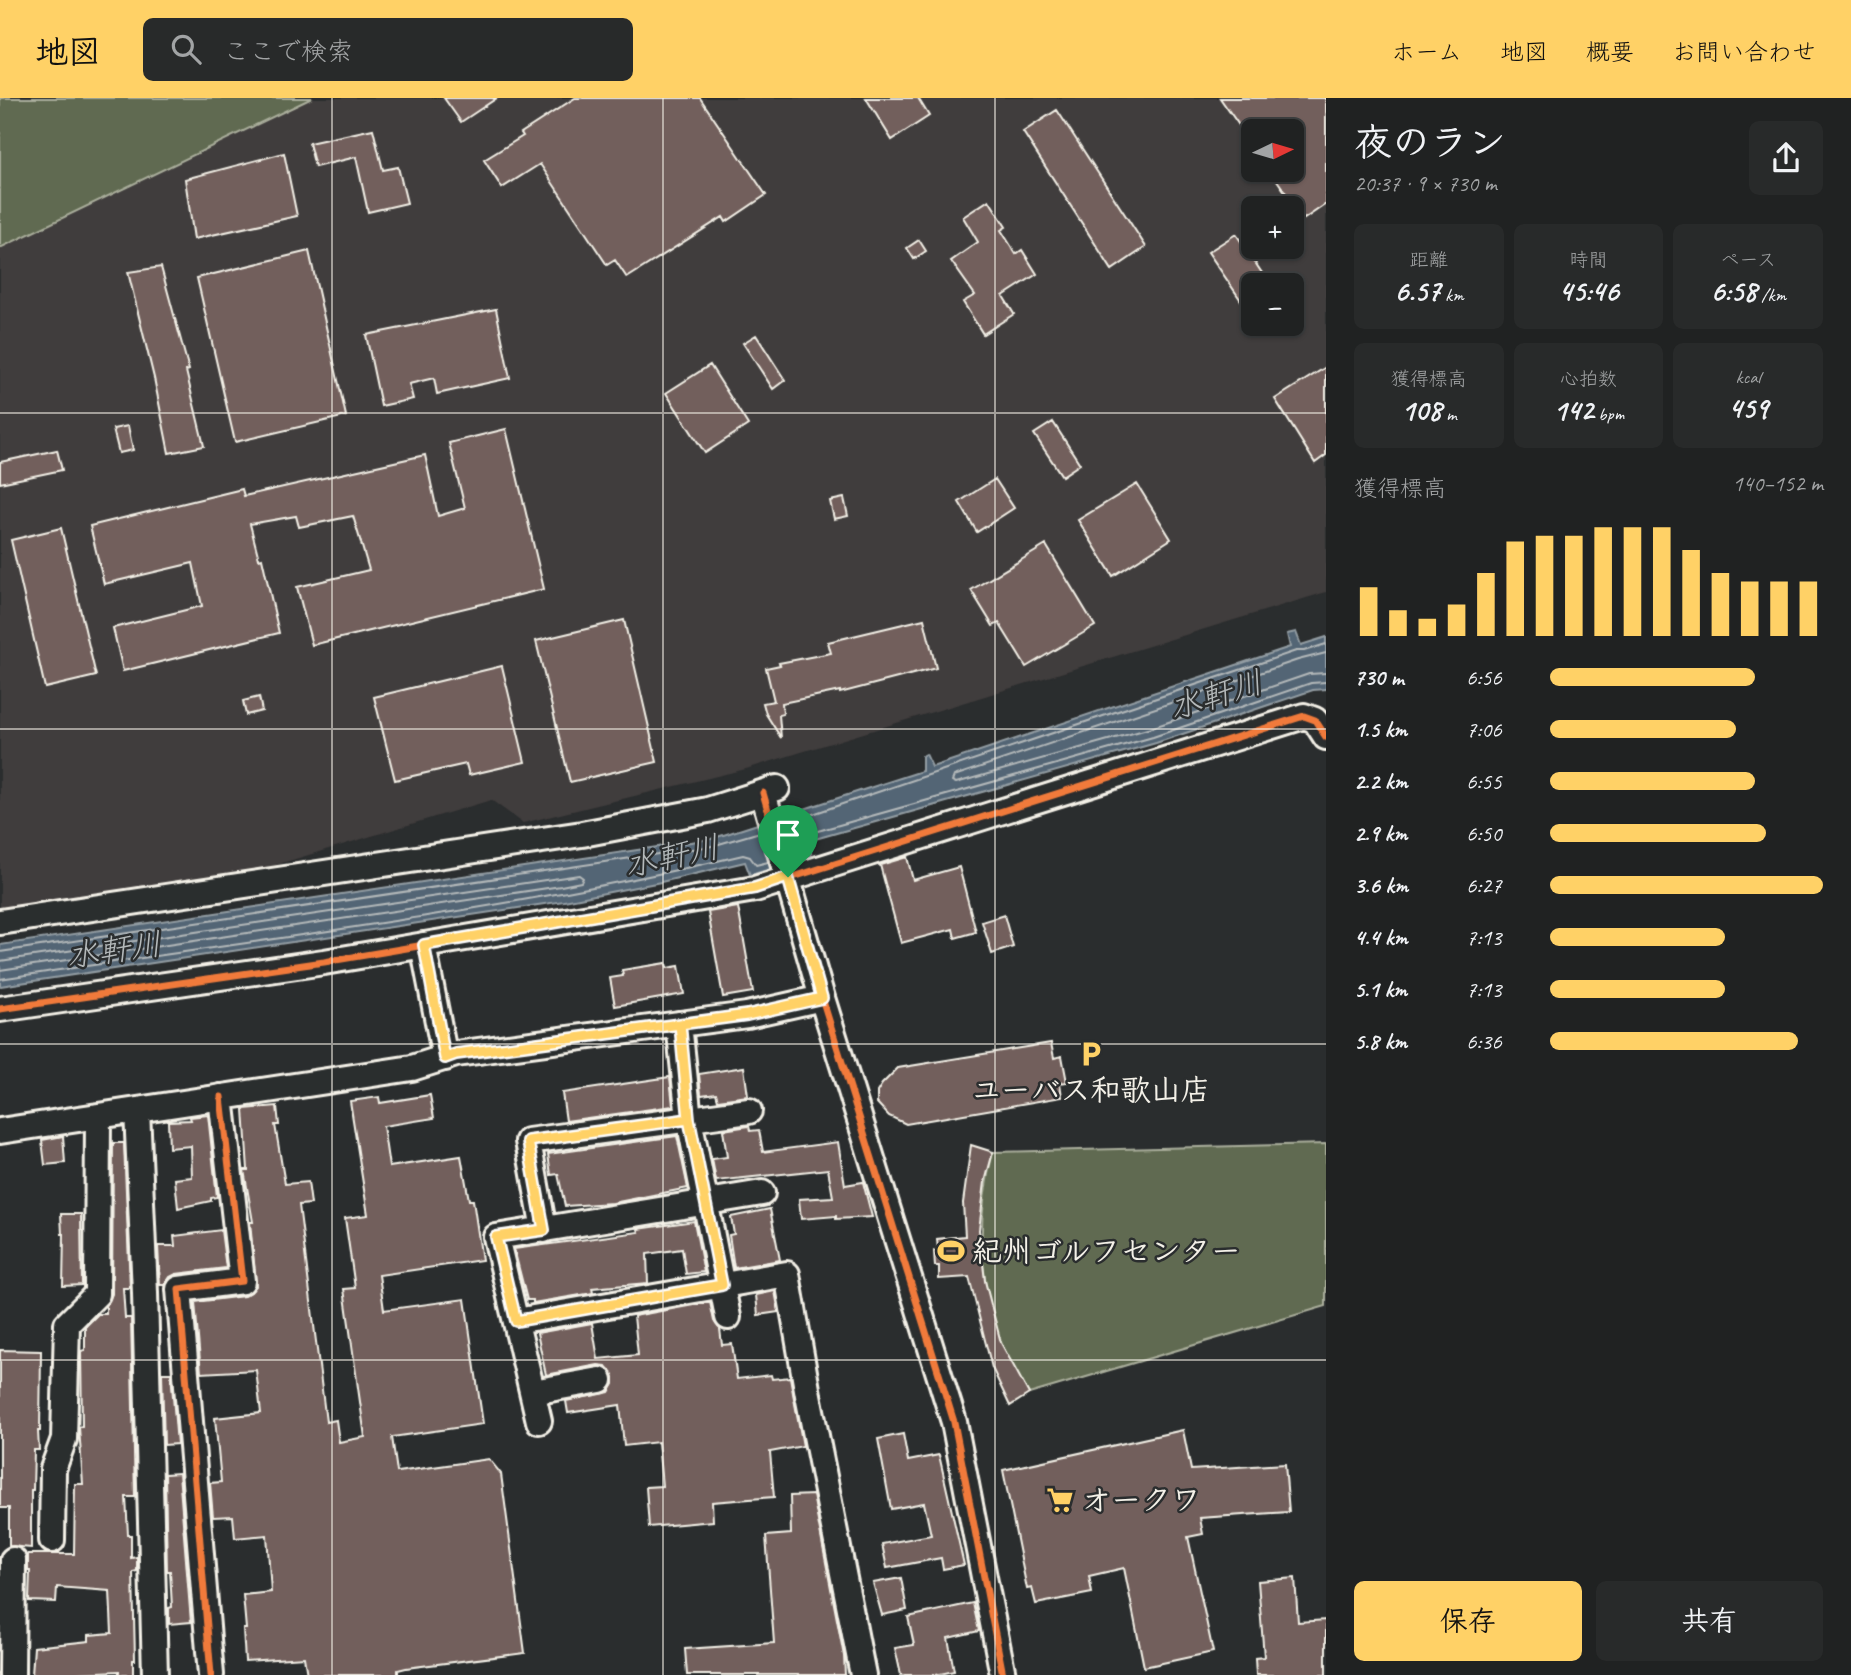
<!DOCTYPE html>
<html lang="ja">
<meta charset="utf-8">
<style>
body{margin:0;font-family:Caveat,"Klee One",sans-serif;background:#282a2a;color:#f1f3f6;height:100vh;display:flex;flex-direction:column;font-size:26px;white-space:nowrap}
*{box-sizing:border-box;margin:0}
p{font-size:23px;color:#a2a4a5}
.icon{flex:none;width:38px;height:38px;fill:none;stroke:currentColor;stroke-width:2;stroke-linecap:round;stroke-linejoin:round}
.map{position:relative;flex:1;overflow:hidden}
.sheet{display:flex;flex-direction:column;background:#202222;width:525px}
.sheet>*{flex:none}
.needle{width:46px;rotate:85deg}
.controls{position:absolute;left:1241px;top:21px;display:grid;gap:14px}
.controls a{display:grid;place-items:center;width:63px;height:63px;border-radius:10px;background:#202222;box-shadow:0 2px 5px #0004,0 0 0 2px #3d3f40;font-size:35px}
.pin{position:absolute;display:grid;place-items:center;width:60px;height:60px;color:#fff;margin:-72px -30px;border-radius:50% 50% 50% 0;rotate:-45deg;box-shadow:0 0 7px #0007}
.pin .icon{rotate:45deg}
.round{display:grid;place-items:center;flex:none;width:74px;height:74px;border-radius:10px;background:#282a2a}
.overview{display:flex;align-items:center;justify-content:space-between;height:119px;padding:0 28px}
h1{font-size:38px;font-weight:600;line-height:52px}
.metrics{display:grid;grid-template-columns:repeat(3,1fr);gap:10px;height:119px;padding:7px 28px}
.metrics div{display:grid;align-content:center;border-radius:10px;background:#282a2a;text-align:center}
.metrics b{font-size:30px;font-weight:600}
.metrics small{font-size:19px;font-weight:400}
.metrics p{font-size:19px}
.chart{height:196px;padding:14px 28px}
.chart p{display:flex;justify-content:space-between}
.chart svg{width:100%;height:126px;margin-top:7px;stroke:#ffd166;stroke-width:6}
.button{display:flex;gap:14px;margin-top:auto;padding:14px 28px}
.button a{flex:1;height:80px;border-radius:10px;background:#ffd166;color:#111;font-size:28px;font-weight:600;line-height:80px;text-align:center}
.button a+a{background:#282a2a;color:#f1f3f6}
ul{padding:0 28px;list-style:none;font-size:23px}
li{display:grid;grid-template-columns:112px 84px 1fr;align-items:center;height:52px}
li i{height:18px;border-radius:9px;background:#ffd166}
header{display:flex;align-items:center;gap:42px;box-sizing:border-box;height:98px;padding:0 35px;background:#ffd166;color:#111}
header strong{font-size:33px}
nav{display:flex;gap:38px;margin-inline-start:auto;font-size:24px}
.search{width:490px;height:63px;background:#282a2a;display:flex;align-items:center;gap:18px;box-sizing:border-box;padding:0 24px;border-radius:10px;color:#a2a4a5;font-size:26px}
main{display:flex;flex:1;min-height:0}
.map>svg:first-child{display:block}
.built{fill:#403c3c;fill-rule:evenodd}
.green{fill:#616b51;stroke:#aaae9c;stroke-width:2}
.water{fill:#536575;stroke:#939da3;stroke-width:2}
.lines{fill:none;stroke-linecap:round;stroke-linejoin:round}
.shore{stroke:#b4b9ba;stroke-width:2}
.building{fill:#725f5b;stroke:#f4f1e8;stroke-width:2}
.minor-casing{stroke:#f4f1e8;stroke-width:30}
.minor{stroke:#2a2d2e;stroke-width:24}
.cycleway-casing{stroke:#2a2d2e;stroke-width:11}
.cycleway{stroke:#f17a3a;stroke-width:7}
.route-casing{stroke:#fff;stroke-width:14}
.route{stroke:#ffd166;stroke-width:9}
.grid{fill:none;stroke:#f4f1e8;stroke-width:2;stroke-opacity:0.55}
.labels{text-anchor:middle;dominant-baseline:central;stroke-width:5;stroke-linejoin:round;paint-order:stroke}
.poi-label{font-size:30px;font-weight:bold;fill:#f4f1e8;stroke:#2a2d2e;text-anchor:start}
.water-label{font-size:32px;font-style:italic;fill:#b4b9ba;stroke:#2a2d2e}
</style>
<header>
<strong>地図</strong>
<div class="search"><svg class="icon" aria-label="search" viewBox="0 0 24 24"><circle cx="10" cy="10" r="6"/><path d="M15 15l6 6"/></svg>ここで検索</div>
<nav><a>ホーム</a><a>地図</a><a>概要</a><a>お問い合わせ</a></nav>
</header>
<main>
<div class="map">
<svg width="1326" height="1577" viewBox="0 0 1326 1577">
<rect width="100%" height="100%" fill="#2a2d2e"/>
<filter id="ink" filterUnits="userSpaceOnUse"><feTurbulence type="fractalNoise" baseFrequency=".0143" numOctaves="2"/><feDisplacementMap in="SourceGraphic" scale="14" xChannelSelector="R" yChannelSelector="G"/><feConvolveMatrix kernelMatrix="1 2 1 2 8 2 1 2 1" color-interpolation-filters="sRGB"/></filter>
<g filter="url(#ink)">
<!-- built -->
<path class="built" d="M312,0H1326V494L746,671L523,725L491,702L259,772L0,810V150ZM1253,33H1292V72H1253ZM1253,110H1292V149H1253ZM1253,187H1292V226H1253Z"/>
<!-- green -->
<path class="green" d="M0,0H312L0,150Z
M1326,1046V1208L1029,1296C1020,1280 1007,1262 1001,1244C978,1180 976,1120 993,1054Z"/>
<!-- water -->
<path class="water" d="M1296,534L1301,547L1326,539V591L1313,592L1156,645L808,743L812,759L750,777L745,764L661,784L564,803L0,888V847L711,741L922,673V658L926,656L932,669L1290,549L1287,536Z"/>
<g class="lines">
<!-- shore -->
<path class="shore" d="M1326,555L1298,562L954,678L952,683L956,685L1151,630L1309,576L1326,575
M786,725L1296,553H1304L1326,546
M795,756L802,753L801,742L807,736L1153,639L1311,585L1326,584
M0,854L712,748L760,734
M0,863L579,777L583,780L581,784L561,788L0,872
M0,881C248,843 499,815 743,757L750,759L756,767L768,764"/>
</g>
<!-- building -->
<path class="building" d="M444,0H497L461,24Z
M575,0H700L766,97L726,124L723,119L627,180L615,162L607,167L540,66L502,90L484,62L523,38L521,35Z
M866,0H918L929,18L892,42Z
M1220,0H1326V106L1304,121L1270,72H1292V33H1243Z
M1057,12L1146,149L1112,172L1023,34Z
M373,31L383,72L398,69L407,105L368,114L356,59L315,69L309,45Z
M284,55L297,118L194,141L185,81Z
M989,102L1006,129L1001,132L1016,156L1022,152L1037,176L1003,198L1014,216L983,236L963,204L975,197L951,163L978,144L963,119Z
M1236,136L1270,187H1253V220L1208,154Z
M919,142L926,153L914,161L907,150Z
M309,153L346,318L235,344L197,180Z
M161,169L189,272L186,273L204,348L169,355L154,280L128,174Z
M496,211L510,280L437,296L434,280L409,286L413,301L381,308L366,237Z
M756,237L785,282L773,291L743,245Z
M710,267L748,327L705,355L666,295Z
M1326,269V357L1315,365L1275,301Z
M1053,324L1080,366L1062,378L1034,336Z
M128,328L133,352L119,355L113,331Z
M506,331L544,491L312,547L297,489L369,472L353,418L299,429L296,418L250,426L259,461L262,460L279,535L123,573L113,530L202,508L193,465L104,486L90,428L242,391L244,398L425,357L438,418L465,410L449,345Z
M57,352L62,372L0,385V364Z
M995,381L1014,410L977,434L959,404Z
M1137,386L1171,441L1113,478L1078,422Z
M844,400L848,418L834,421L830,403Z
M61,430L96,578L45,590L11,442Z
M1046,447L1095,528L1026,569L999,525L993,528L971,492Z
M924,521L936,570L840,595V593L782,605L783,616L779,617L781,640L766,616L763,605L774,603L766,570L780,567L779,565L831,555L828,544Z
M624,522L657,664L570,684L536,543Z
M502,568L525,664L469,677L466,666L395,682L374,599Z
M259,599L262,613L246,617L243,603Z
M907,759L913,782L959,769L976,834L955,840L953,831L901,845L880,767Z
M738,809L753,894L723,899L708,814Z
M1004,817L1013,849L992,856L982,824Z
M666,865L667,870L679,868L684,896L615,908L610,880L623,878L622,872Z
M1051,945L1054,960L1062,958L1067,984L1060,985L1062,999L906,1026L889,1018L877,1005V994L882,986L898,970Z
M744,969L748,998L718,1002L716,995L701,997L699,976Z
M670,979L673,1008L566,1023L562,995Z
M430,997L434,1020L383,1028L389,1069L461,1058L469,1102H473L482,1162L379,1177L384,1212L465,1201L483,1326L392,1339L397,1374L489,1361L501,1376L525,1555L406,1570L398,1572V1577H307L304,1559L245,1563L243,1531H246L243,1497L271,1494L267,1437L235,1440L233,1418L213,1419L210,1385L221,1384L215,1320L261,1315L256,1272L201,1275L195,1204L244,1198L251,1194L256,1188L250,1124H253L244,1072H248L244,1011L277,1008L279,1027H275L285,1086L308,1084L311,1106L299,1107L326,1324L336,1322L339,1344L365,1339L344,1191L355,1190L345,1120L368,1117L350,1003L379,999L380,1005Z
M208,1017L217,1099L211,1100V1103L178,1110L175,1081L192,1079L191,1048L169,1050L168,1023L191,1022L190,1019Z
M749,1028L750,1033L759,1032L763,1054L838,1044L845,1087L863,1084L872,1119L836,1121V1118L801,1121L799,1101L833,1099L828,1071L716,1083L712,1061L727,1059L723,1032Z
M63,1038L65,1065L45,1067L42,1042Z
M677,1038L688,1090L613,1105L565,1108L558,1076L551,1077L548,1056Z
M113,1045H124L130,1190H123L125,1220H131L135,1399H126L128,1437H131V1460L137,1459V1473L133,1474L135,1562H133V1577H119V1573L32,1577L34,1549L89,1543V1537L112,1535L110,1493L57,1489L56,1504L29,1503L30,1473H28V1456H74L75,1386H83L79,1329L82,1328L81,1253L85,1252V1229L98,1216H106V1208L112,1196Z
M971,1047L993,1054L985,1084L979,1132L985,1183L1001,1245L1029,1296L1010,1308L992,1270L969,1179L939,1181V1168H935L934,1153L938,1152L937,1141L965,1138L963,1105Z
M770,1111L780,1162L734,1170L729,1137L734,1136L731,1119Z
M61,1116H81L82,1187L63,1188L64,1136H62Z
M694,1123L704,1174L686,1176L682,1151L647,1156L648,1185L592,1190L593,1195L533,1205V1202H527L514,1151L639,1134L638,1131Z
M221,1132L226,1170L176,1176L170,1179L165,1187H160L158,1148H175L174,1138Z
M775,1193L779,1214L758,1217L756,1197Z
M710,1204L714,1223L720,1231L722,1247L732,1246L737,1281L771,1277L772,1281L790,1279L803,1348L770,1354L774,1399L712,1404L713,1423L649,1429L646,1389L662,1388L658,1344L624,1348L620,1307L568,1315L566,1303L609,1294L614,1286V1279L606,1268L598,1267L546,1277L537,1235L592,1225L598,1261L638,1257L634,1218Z
M0,1252L41,1253L40,1333H38L39,1352H34L33,1392H31V1450L9,1448V1410H0Z
M162,1275H171L177,1346L164,1347Z
M1183,1332L1191,1372L1285,1366L1289,1414L1200,1420L1203,1436L1188,1439L1213,1554L1144,1569L1124,1470L1089,1478L1092,1495L1036,1506L1032,1490L1027,1491L1003,1372Z
M903,1336L908,1363L939,1357L964,1467L943,1471L941,1460L887,1470L882,1446L931,1437L924,1405L891,1411L878,1341Z
M179,1375L191,1524L169,1526V1510L172,1509L170,1473H167L165,1376Z
M813,1397L844,1558L845,1577H687L685,1551L774,1545L766,1438L791,1436L790,1398Z
M901,1480L907,1512L882,1517L873,1485Z
M1295,1480L1298,1524L1326,1522V1577H1256L1255,1560L1264,1559L1258,1483Z
M973,1505L979,1533L948,1540L954,1573L936,1577H901L895,1550L914,1547L908,1519Z"/>
<g class="lines">
<!-- minor casing -->
<g class="minor-casing">
<path id="minor" d="M763,695L822,900L954,1324L1003,1577
M0,824L582,736L708,712L777,690
M423,847L445,960
M0,911L324,864L755,791L1304,618L1315,622L1326,639
M679,926L689,1021L728,1219
M137,1012L145,1195L155,1577
M0,1033L412,970L456,956L747,917L822,900
M544,1132L528,1043L749,1013
M516,1223L787,1176L808,1297L863,1577
M533,1294L600,1282
M539,1323L496,1139L762,1095
M52,1442L53,1371L64,1341L67,1226L97,1196L98,1018
M12,1577L13,1462
M211,1577L179,1191L242,1183L221,999"/>
</g>
<!-- minor -->
<use href="#minor" class="minor"/>
<!-- cycleway casing -->
<g class="cycleway-casing">
<path id="cycleway" d="M763,695L822,900L954,1324L1003,1577
M0,911L324,864L755,791L1304,618L1315,622L1326,639
M211,1577L179,1191L242,1183L221,999"/>
</g>
<!-- cycleway -->
<use href="#cycleway" class="cycleway"/>
</g>
</g>
<g class="lines" filter="url(#ink)">
<!-- route casing -->
<g class="route-casing">
<path id="route" d="M788,779L755,790L424,847L445,960L456,956L680,926L689,1021L722,1187L516,1223L496,1139L544,1132L528,1043L689,1021L680,926L747,917L822,900L788,779"/>
</g>
<!-- route -->
<use href="#route" class="route"/>
</g>
<!-- grid -->
<path class="grid" d="M332,0V1577M663,0V1577M995,0V1577M0,315H1326M0,631H1326M0,946H1326M0,1262H1326"/>
<!-- icons -->
<defs>
<g id="parking-bare" transform="scale(2.1)"><path d="M-3.5-5.5H1a3.5 3.5 0 0 1 0 7H-1V5.5H-3.5ZM-1-3.4V-.6H.8a1.4 1.4 0 0 0 0-2.8Z" fill="#ffd166" stroke="#2a2d2e" stroke-width="2.5" paint-order="stroke"/></g>
<g id="stadium-bare" transform="scale(2.1)"><path d="M0-5a6.5 5 0 1 0 0 10a6.5 5 0 1 0 0-10ZM-3.5-1.8h7v3.6h-7Z" fill="#ffd166" stroke="#2a2d2e" stroke-width="2.5" paint-order="stroke"/></g>
<g id="supermarket-bare" transform="scale(2.1)"><path d="M-6-5.5h2.5l.6 2H6L4.5 2H-2.5L-4.4-4H-6ZM-1.5 3.2a1.3 1.3 0 1 0 .1 0ZM3 3.2a1.3 1.3 0 1 0 .1 0Z" fill="#ffd166" stroke="#2a2d2e" stroke-width="2.5" paint-order="stroke"/></g>
</defs>
<g fill-rule="evenodd">
<use href="#parking-bare" x="1091" y="956"/>
<use href="#stadium-bare" x="951" y="1153"/>
<use href="#supermarket-bare" x="1060" y="1402"/>
</g>
<g class="labels">
<!-- poi labels -->
<g class="poi-label">
<text x="1091" y="992" text-anchor="middle">ユーバス和歌山店</text>
<text x="972" y="1153">紀州ゴルフセンター</text>
<text x="1081" y="1402">オークワ</text>
</g>
<!-- water labels -->
<g class="water-label">
<text transform="translate(1216 597) rotate(-17)">水軒川</text>
<text transform="translate(672 758) rotate(-12)">水軒川</text>
<text transform="translate(114 852) rotate(-8)">水軒川</text>
</g>
</g>
</svg>
<div class="controls">
<a><svg class="needle" viewBox="-14 -14 28 28"><path d="M0-13l5 13h-10z" fill="#e53935"/><path d="M0 13l5-13h-10z" fill="#a2a4a5"/></svg></a>
<a>+</a>
<a>−</a>
</div>
<div class="pin" style="left:788px;top:779px;background:#1e9e55"><svg class="icon" aria-label="arrive" viewBox="0 0 24 24"><path d="M6 21V4h12l-3 4 3 4H6"/></svg></div>
</div>
<section class="sheet">
<div class="overview"><div><h1>夜のラン</h1><p>20:37 · 9 × 730 m</p></div><a class="round"><svg class="icon" aria-label="share" viewBox="0 0 24 24"><path d="M12 15V3M7 8l5-5 5 5M5 13v7h14v-7"/></svg></a></div>
<div class="metrics">
<div><p>距離</p><b>6.57<small> km</small></b></div>
<div><p>時間</p><b>45:46</b></div>
<div><p>ペース</p><b>6:58<small> /km</small></b></div>
</div>
<div class="metrics">
<div><p>獲得標高</p><b>108<small> m</small></b></div>
<div><p>心拍数</p><b>142<small> bpm</small></b></div>
<div><p>kcal</p><b>459</b></div>
</div>
<div class="chart"><p><span>獲得標高</span>140–152 m</p>
<svg viewBox="0 0 160 44" preserveAspectRatio="none"><path d="M5 44V27M15 44V35M25 44V38M35 44V33M45 44V22M55 44V11M65 44V9M75 44V9M85 44V6M95 44V6M105 44V6M115 44V14M125 44V22M135 44V25M145 44V25M155 44V25"/></svg>
</div>
<ul>
<li><b>730 m</b>6:56<i style="width:75%"></i></li>
<li><b>1.5 km</b>7:06<i style="width:68%"></i></li>
<li><b>2.2 km</b>6:55<i style="width:75%"></i></li>
<li><b>2.9 km</b>6:50<i style="width:79%"></i></li>
<li><b>3.6 km</b>6:27<i style="width:100%"></i></li>
<li><b>4.4 km</b>7:13<i style="width:64%"></i></li>
<li><b>5.1 km</b>7:13<i style="width:64%"></i></li>
<li><b>5.8 km</b>6:36<i style="width:91%"></i></li>
</ul>
<div class="button"><a>保存</a><a>共有</a></div>
</section>
</main>
